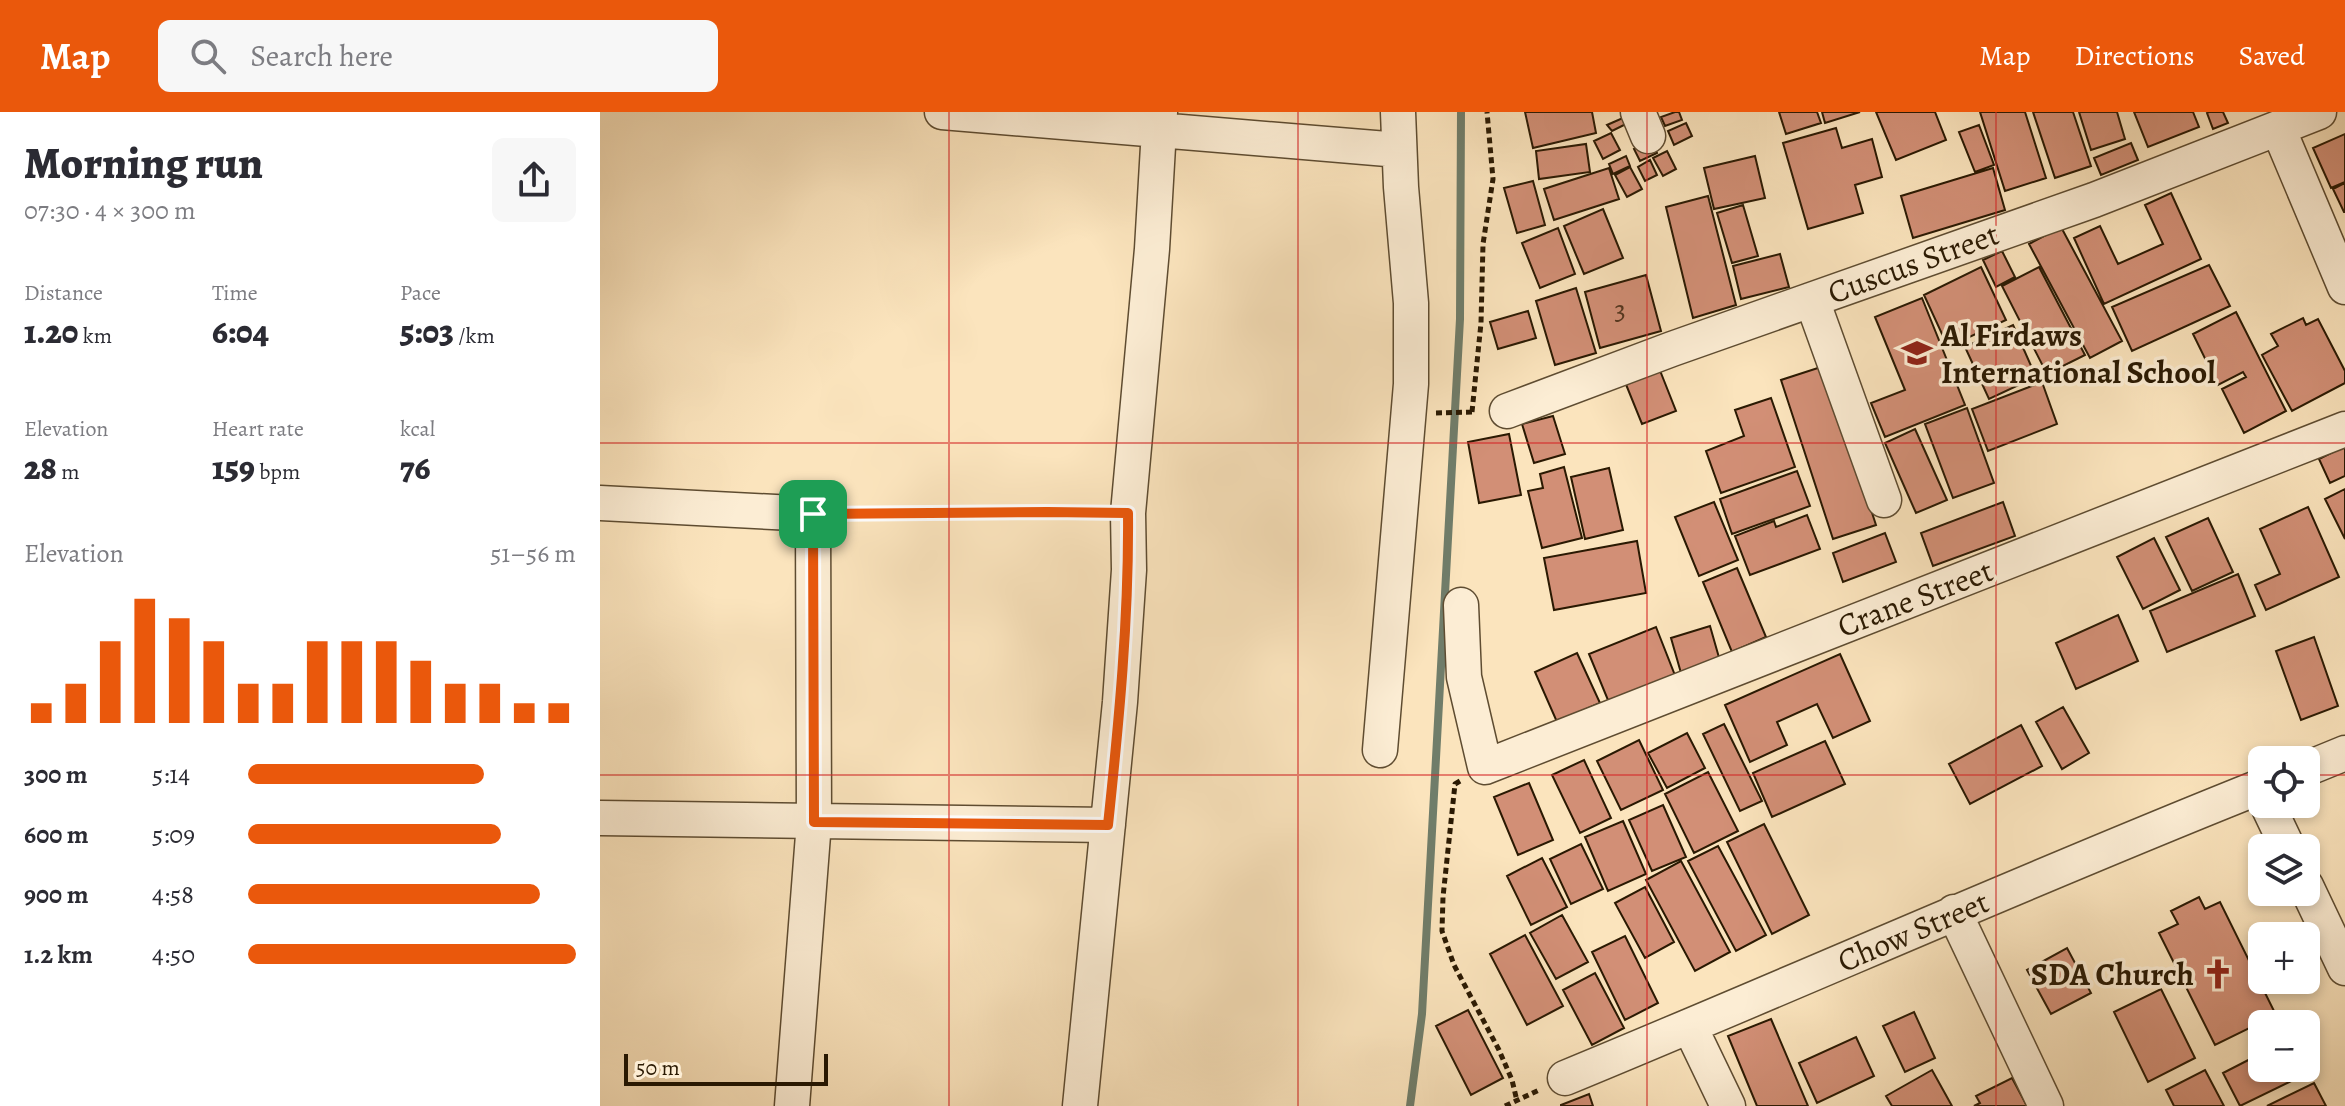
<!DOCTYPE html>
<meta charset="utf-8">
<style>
body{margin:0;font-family:Alegreya,serif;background:#f7f7f7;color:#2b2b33;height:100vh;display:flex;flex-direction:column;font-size:30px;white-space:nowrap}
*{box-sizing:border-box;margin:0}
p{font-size:26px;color:#7c7c81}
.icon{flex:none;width:44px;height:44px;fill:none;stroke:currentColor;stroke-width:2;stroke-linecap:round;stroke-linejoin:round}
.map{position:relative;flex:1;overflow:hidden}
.details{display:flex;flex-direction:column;background:#fff;width:600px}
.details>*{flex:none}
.buttons{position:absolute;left:1648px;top:634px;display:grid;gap:16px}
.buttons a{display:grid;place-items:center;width:72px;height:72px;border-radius:12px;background:#fff;box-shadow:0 4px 12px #0003;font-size:40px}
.scale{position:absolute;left:24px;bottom:20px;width:204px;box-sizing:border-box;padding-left:8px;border:4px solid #2a1902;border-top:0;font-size:22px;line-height:28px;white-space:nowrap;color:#2a1902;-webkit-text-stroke:6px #fcedd4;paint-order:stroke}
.pin{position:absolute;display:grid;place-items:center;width:68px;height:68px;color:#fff;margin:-34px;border-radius:16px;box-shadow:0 4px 12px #0006}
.round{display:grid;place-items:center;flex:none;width:84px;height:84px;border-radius:12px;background:#f7f7f7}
.summary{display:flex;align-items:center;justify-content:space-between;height:136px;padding:0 24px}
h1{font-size:44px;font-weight:800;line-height:60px}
.stats{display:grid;grid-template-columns:repeat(3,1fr);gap:12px;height:136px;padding:8px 24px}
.stats div{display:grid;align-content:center}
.stats b{font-size:34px;font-weight:800}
.stats small{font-size:22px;font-weight:400}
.stats p{font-size:22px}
.chart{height:224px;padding:16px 24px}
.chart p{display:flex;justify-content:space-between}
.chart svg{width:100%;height:144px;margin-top:8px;stroke:#ea580c;stroke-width:6}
ul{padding:0 24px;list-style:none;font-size:26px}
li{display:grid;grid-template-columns:128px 96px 1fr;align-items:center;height:60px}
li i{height:20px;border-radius:10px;background:#ea580c}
header{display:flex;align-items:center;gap:48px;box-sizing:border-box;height:112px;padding:0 40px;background:#ea580c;color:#fff}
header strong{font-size:38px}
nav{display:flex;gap:44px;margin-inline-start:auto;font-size:28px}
.search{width:560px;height:72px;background:#f7f7f7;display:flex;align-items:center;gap:20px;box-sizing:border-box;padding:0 28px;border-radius:12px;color:#7c7c81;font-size:30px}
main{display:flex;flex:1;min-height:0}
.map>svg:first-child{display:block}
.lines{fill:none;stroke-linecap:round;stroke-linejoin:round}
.stream{stroke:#707d6a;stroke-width:8}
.building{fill:#d28f76;stroke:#2a1902;stroke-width:2}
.minor-casing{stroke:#5e4c31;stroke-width:37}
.path{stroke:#2a1902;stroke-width:5;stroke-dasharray:6 4;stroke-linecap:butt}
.minor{stroke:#fcedd4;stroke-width:34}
.route-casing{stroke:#fff;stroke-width:16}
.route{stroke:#ea580c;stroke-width:10}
.grid{fill:none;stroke:#d62828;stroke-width:2;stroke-opacity:0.55}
.labels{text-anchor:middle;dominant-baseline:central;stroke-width:7;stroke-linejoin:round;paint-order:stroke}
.number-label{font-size:28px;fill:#54361f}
.street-label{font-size:32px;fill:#2a1902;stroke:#fcedd4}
.poi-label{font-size:32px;font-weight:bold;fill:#2a1902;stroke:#fcedd4;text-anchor:start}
</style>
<header>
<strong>Map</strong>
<div class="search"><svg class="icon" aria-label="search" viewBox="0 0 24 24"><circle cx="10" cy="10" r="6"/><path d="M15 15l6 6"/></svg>Search here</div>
<nav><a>Map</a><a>Directions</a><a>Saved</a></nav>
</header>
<main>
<section class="details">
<div class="summary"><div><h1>Morning run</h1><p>07:30 · 4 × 300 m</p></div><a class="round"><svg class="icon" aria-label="share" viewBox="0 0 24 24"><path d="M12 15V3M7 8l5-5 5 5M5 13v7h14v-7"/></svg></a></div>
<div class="stats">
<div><p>Distance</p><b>1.20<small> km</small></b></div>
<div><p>Time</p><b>6:04</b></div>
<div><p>Pace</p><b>5:03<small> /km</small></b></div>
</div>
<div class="stats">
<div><p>Elevation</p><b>28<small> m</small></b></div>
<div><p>Heart rate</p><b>159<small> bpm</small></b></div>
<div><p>kcal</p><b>76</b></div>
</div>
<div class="chart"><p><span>Elevation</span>51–56 m</p>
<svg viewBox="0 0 160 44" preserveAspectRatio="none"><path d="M5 44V38M15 44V32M25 44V19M35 44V6M45 44V12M55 44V19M65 44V32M75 44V32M85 44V19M95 44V19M105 44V19M115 44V25M125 44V32M135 44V32M145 44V38M155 44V38"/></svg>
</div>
<ul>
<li><b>300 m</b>5:14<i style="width:72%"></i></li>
<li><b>600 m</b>5:09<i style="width:77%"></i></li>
<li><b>900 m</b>4:58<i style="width:89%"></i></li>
<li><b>1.2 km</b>4:50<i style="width:100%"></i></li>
</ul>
</section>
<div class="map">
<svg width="1745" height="994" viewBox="0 0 1745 994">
<rect width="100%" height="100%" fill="#fbe4bd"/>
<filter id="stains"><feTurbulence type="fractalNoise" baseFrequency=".0025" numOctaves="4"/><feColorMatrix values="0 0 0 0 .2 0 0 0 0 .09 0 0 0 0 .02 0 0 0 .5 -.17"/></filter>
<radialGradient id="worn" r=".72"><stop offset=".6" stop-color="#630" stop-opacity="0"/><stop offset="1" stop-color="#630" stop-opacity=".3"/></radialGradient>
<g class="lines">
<!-- stream -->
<path class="stream" d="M810,994L822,902L860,207L861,0"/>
</g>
<!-- building -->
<path class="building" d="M925,0H992L996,21L933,36Z
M1075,0H1079L1082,8L1065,14L1061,5Z
M1179,0H1217L1221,11L1186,22Z
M1222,0H1260L1225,11Z
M1276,0H1335L1346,28L1296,48Z
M1380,0H1425L1446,66L1405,79Z
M1433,0H1473L1491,54L1455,66Z
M1479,0H1517L1525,27L1491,38Z
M1534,0H1593L1599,15L1548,35Z
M1609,0H1623L1628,11L1613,17L1607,1Z
M1025,5L1028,11L1012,19L1007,13Z
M1086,11L1092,24L1074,33L1068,19Z
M1379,13L1394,53L1375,60L1359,20Z
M1236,16L1242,36L1272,27L1282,65L1255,73L1263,101L1208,117L1183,31Z
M1011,21L1020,38L1003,47L994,29Z
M1745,22V70L1731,76L1713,36Z
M1051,28L1057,41L1040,49L1034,37Z
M1531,31L1538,48L1501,63L1494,46Z
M986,32L990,60L939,67L936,39Z
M1067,39L1076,57L1063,64L1053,46Z
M1026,44L1030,54L1013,62L1009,52Z
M1155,44L1165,86L1114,97L1104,56Z
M1050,48L1057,63L1045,69L1038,55Z
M1030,55L1042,77L1027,85L1015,63Z
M1009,56L1019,87L954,108L944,77Z
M1393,56L1405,98L1313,126L1301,84Z
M933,69L945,113L917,121L904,76Z
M1745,71V100H1744L1733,77Z
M1571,81L1601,147L1504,192L1474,126L1500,114L1518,152L1563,132L1545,93Z
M1108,84L1136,193L1093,206L1066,95Z
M1143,93L1158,144L1132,151L1117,101Z
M1003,97L1023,146L984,162L964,114Z
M1461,115L1522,229L1490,246L1429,132Z
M958,116L975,162L940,176L922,131Z
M1402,139L1415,165L1396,175L1383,148Z
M1180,142L1189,175L1141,187L1133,154Z
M1609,153L1630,194L1532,239L1512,195Z
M1381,155L1406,208L1348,235L1324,183Z
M1439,155L1485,243L1447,262L1402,174Z
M1046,163L1061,219L1000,236L985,180Z
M976,176L996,241L955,253L936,189Z
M1322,186L1365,293L1285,325L1271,291L1305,278L1275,205Z
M928,199L936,226L898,237L890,210Z
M1636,200L1686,299L1644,321L1622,277L1646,265L1643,260L1618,273L1593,222Z
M1703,206L1706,213L1718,207L1745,259V271L1692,299L1662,243L1678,234L1671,222Z
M1413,213L1436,265L1389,287L1365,235Z
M1224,254L1276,413L1233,427L1181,268Z
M1059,256L1076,299L1042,312L1025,270Z
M1442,270L1457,312L1388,339L1372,297Z
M1171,286L1195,355L1121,381L1106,339L1144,324L1135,298Z
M1367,296L1394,371L1353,386L1325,312Z
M953,304L965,342L934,351L922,312Z
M1315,317L1347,388L1316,401L1285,331Z
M909,322L921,383L879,391L868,330Z
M1745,334V364L1730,371L1719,347Z
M964,355L982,426L942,436L928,379L943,376L940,362Z
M1009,356L1023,418L985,427L971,365Z
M1197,359L1210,394L1132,422L1120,387Z
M1745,377V427L1725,387Z
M1114,390L1138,448L1099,464L1075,405Z
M1403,390L1415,424L1333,454L1321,421Z
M1708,395L1739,465L1666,498L1655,473L1680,462L1660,417Z
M1207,403L1220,437L1150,463L1135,424L1174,409L1176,415Z
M1608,406L1633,460L1592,479L1566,425Z
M1285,421L1296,450L1243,470L1233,441Z
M1554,426L1580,478L1543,497L1517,445Z
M1037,429L1046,481L954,498L944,446Z
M1137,456L1166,525L1132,540L1103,470Z
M1638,462L1655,504L1567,540L1550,499Z
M1518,503L1538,549L1476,577L1456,531Z
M1110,514L1120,549L1081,561L1071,526Z
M1056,515L1076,566L1010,593L989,542Z
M1714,525L1738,594L1701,608L1676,539Z
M977,541L1000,591L957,610L935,560Z
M1240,542L1270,609L1233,626L1217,592L1177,610L1187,633L1150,650L1125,593Z
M1463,595L1489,641L1462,657L1436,610Z
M1124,612L1162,689L1140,699L1103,622Z
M1421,613L1442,654L1370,692L1349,652Z
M1087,621L1105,656L1067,676L1048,641Z
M1039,628L1063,678L1021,698L997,649Z
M1225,629L1245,672L1172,705L1153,661Z
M984,648L1011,706L980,721L952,663Z
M1108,660L1138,719L1094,741L1065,682Z
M929,671L953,728L918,743L894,685Z
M1063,693L1086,745L1052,759L1029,708Z
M1023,709L1046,762L1008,779L985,725Z
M1164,712L1209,803L1172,822L1127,730Z
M981,732L1003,777L971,792L950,747Z
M1118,734L1166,823L1136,839L1088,749Z
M942,746L967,795L931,813L907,764Z
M1081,749L1130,840L1095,859L1046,768Z
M1045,775L1074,830L1045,846L1015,791Z
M1599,785L1605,797L1620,790L1676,903L1615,933L1559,821L1578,812L1571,799Z
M962,803L988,850L956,867L930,821Z
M925,823L963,894L927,913L890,842Z
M1025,824L1058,891L1025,908L992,840Z
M1467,836L1491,881L1451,902L1427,858Z
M995,861L1024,916L992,933L963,878Z
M1561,877L1595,946L1548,970L1514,900Z
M868,898L903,966L871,983L836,914Z
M1314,900L1335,946L1305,960L1283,914Z
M1171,907L1208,994H1157L1128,924Z
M1256,925L1274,964L1217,991L1199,951Z
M1662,941V956H1706V943L1714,958L1640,994L1623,961Z
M1332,958L1352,994H1292L1286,984Z
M1605,958L1624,994H1574L1566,978Z
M1412,966L1427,994H1374L1380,991L1376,984Z
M1714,971L1726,994H1667Z
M989,982L993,994H961V993Z"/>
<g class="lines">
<!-- minor casing -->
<g class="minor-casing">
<path id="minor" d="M342,0L799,38
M1038,0L1048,24
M1678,16L1745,175
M1212,188L1284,388
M907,299L1072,237L1494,88L1719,0
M0,391L213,402L214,710L192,994
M861,493L864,565L885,655L1745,317
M780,638L811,272V191L801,75L798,0
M1706,657L1745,641
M1667,692L1688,736
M0,706L508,713
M1706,774L1745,856
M1354,800L1446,994
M1090,915L1128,994
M965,966C1198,870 1428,767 1662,674
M480,994L520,590L529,458L528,401L552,137L560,0"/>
</g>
<!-- path -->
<path class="path" d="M872,300L881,211L883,132L893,67L887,0
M836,301L874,300
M241,402L499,401
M860,669L855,672L843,785L842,819L854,853L899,938L912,968L917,989
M905,994L939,978"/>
<!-- minor -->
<use href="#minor" class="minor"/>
</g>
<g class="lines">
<!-- route casing -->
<g class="route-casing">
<path id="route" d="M447,400L528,401C529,506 519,609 508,713L214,710L213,402Z"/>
</g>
<!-- route -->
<use href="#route" class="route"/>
</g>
<!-- grid -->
<path class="grid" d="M349,0V994M698,0V994M1047,0V994M1396,0V994M0,331H1745M0,663H1662M1706,663H1745"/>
<!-- icons -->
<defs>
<g id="school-bare" transform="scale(2.4)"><path d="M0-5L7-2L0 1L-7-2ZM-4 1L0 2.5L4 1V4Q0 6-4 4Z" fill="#8f2418" stroke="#fcedd4" stroke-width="2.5" paint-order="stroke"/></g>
<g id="church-bare" transform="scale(2.4)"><path d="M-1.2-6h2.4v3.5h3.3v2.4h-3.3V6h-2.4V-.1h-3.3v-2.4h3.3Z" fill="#8f2418" stroke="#fcedd4" stroke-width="2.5" paint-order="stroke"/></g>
</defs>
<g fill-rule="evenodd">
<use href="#school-bare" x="1317" y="241"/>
<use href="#church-bare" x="1618" y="862"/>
</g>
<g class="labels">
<!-- number labels -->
<g class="number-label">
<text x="1020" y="198">3</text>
</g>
<!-- street labels -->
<g class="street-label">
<text transform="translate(1313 151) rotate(-20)">Cuscus Street</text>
<text transform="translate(1315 486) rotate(-21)">Crane Street</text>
<text transform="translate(1313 819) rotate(-23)">Chow Street</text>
</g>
<!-- poi labels -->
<g class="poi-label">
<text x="1341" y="223">Al Firdaws<tspan x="1341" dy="37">International School</tspan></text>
<text x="1594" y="862" text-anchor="end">SDA Church</text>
</g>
</g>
<rect width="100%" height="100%" filter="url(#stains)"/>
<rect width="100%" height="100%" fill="url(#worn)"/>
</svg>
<div class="buttons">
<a><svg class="icon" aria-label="locate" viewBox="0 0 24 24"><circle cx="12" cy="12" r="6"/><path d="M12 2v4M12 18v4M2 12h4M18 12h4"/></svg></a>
<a><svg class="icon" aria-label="layers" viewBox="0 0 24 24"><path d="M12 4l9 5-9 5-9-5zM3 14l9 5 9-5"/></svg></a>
<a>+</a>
<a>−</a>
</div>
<div class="scale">50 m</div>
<div class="pin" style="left:213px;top:402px;background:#1e9e55"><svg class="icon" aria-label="arrive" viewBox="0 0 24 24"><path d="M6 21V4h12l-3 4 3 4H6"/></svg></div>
</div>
</main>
